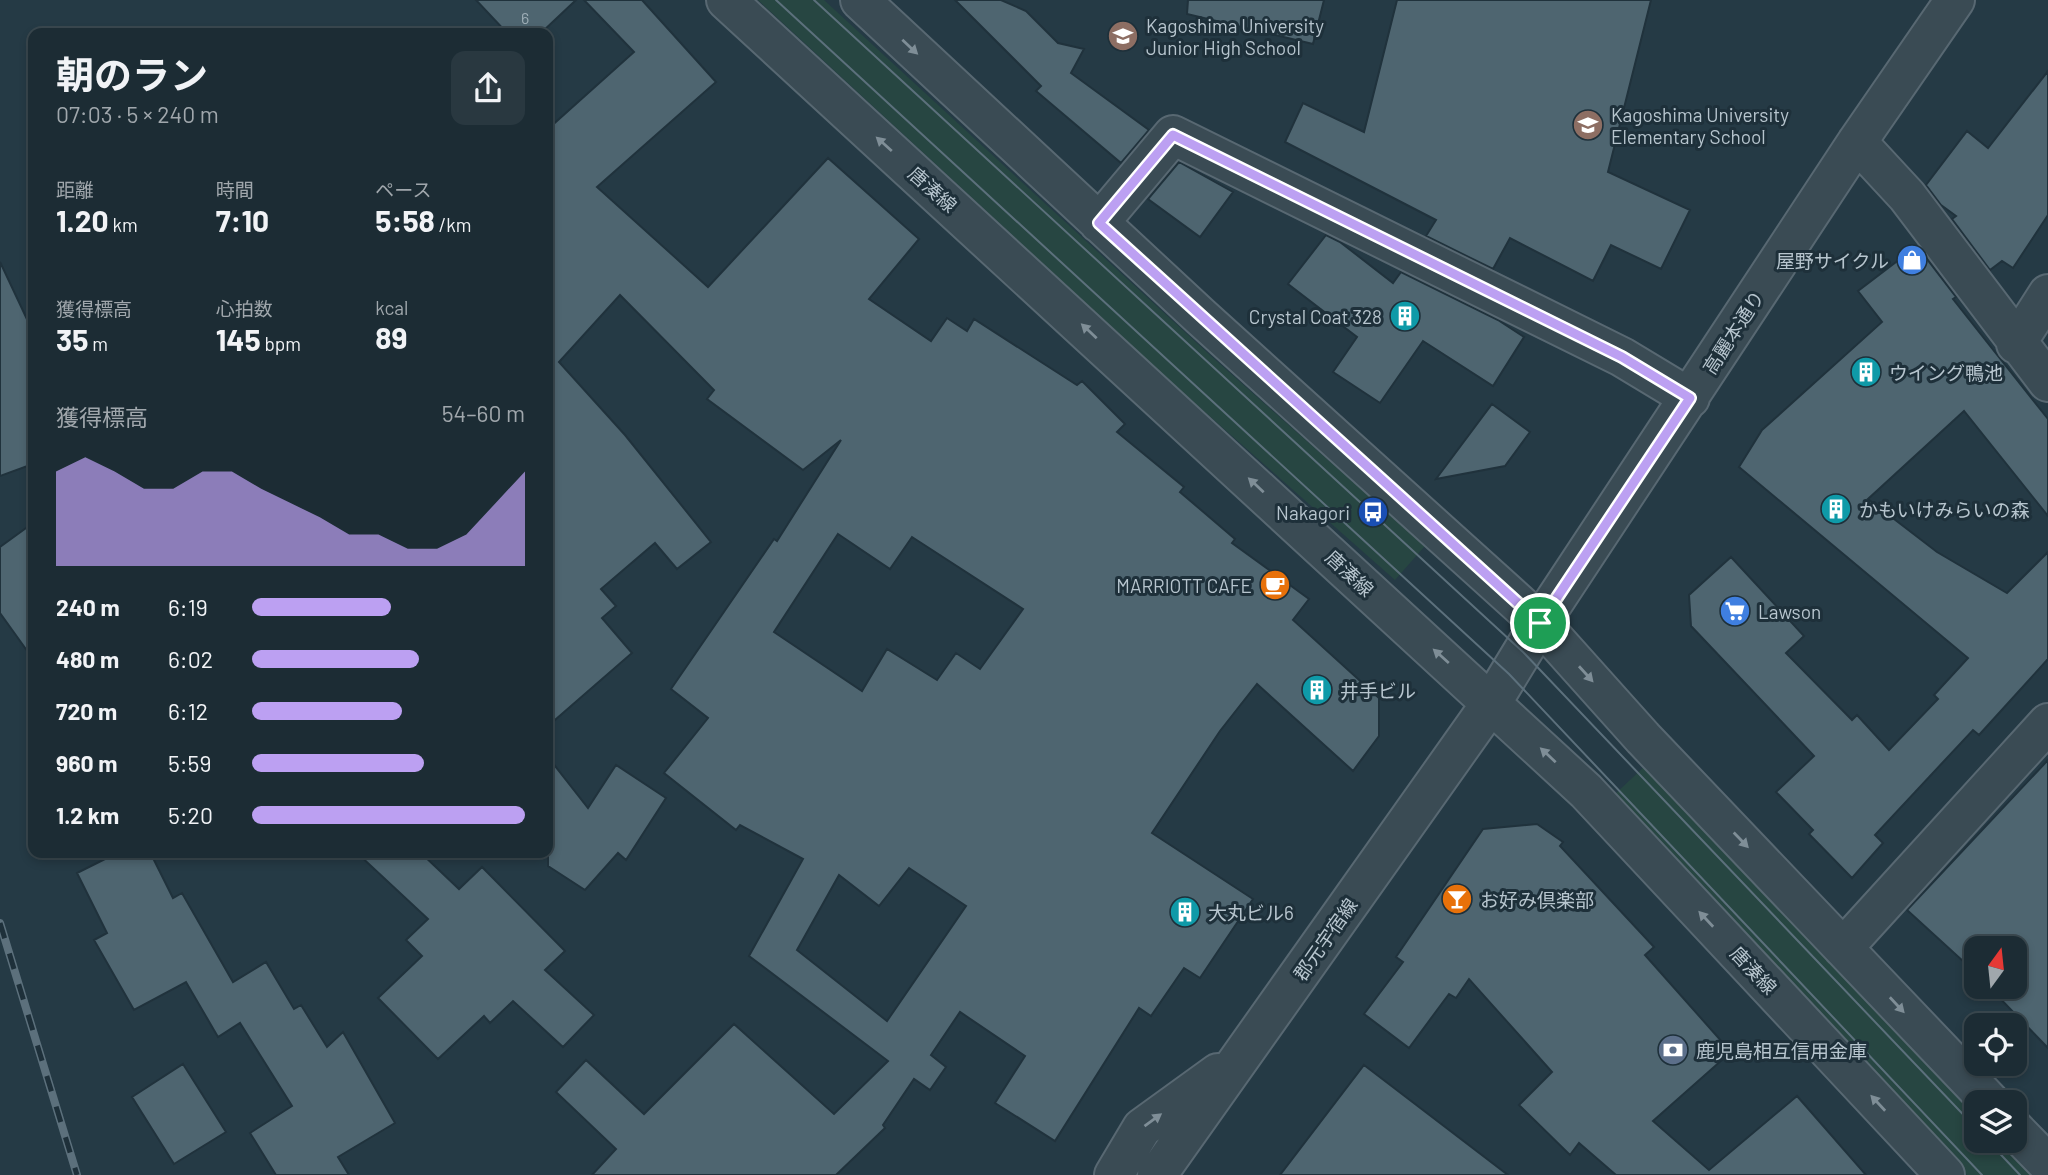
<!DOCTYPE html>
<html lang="ja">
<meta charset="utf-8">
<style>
body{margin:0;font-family:Barlow,"Noto Sans JP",sans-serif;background:#293840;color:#f1f3f6;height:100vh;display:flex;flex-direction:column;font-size:26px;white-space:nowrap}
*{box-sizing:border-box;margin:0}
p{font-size:23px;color:#a0a7ac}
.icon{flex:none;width:38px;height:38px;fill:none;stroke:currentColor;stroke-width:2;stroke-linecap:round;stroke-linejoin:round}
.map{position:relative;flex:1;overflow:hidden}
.drawer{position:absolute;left:28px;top:28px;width:525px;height:830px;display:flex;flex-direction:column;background:#1c2c34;border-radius:14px;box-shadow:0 4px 10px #0003,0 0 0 2px #3a484f}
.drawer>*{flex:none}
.needle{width:46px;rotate:15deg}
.buttons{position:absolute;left:1964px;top:936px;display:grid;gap:14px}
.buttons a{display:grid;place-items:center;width:63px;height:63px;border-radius:14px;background:#1c2c34;box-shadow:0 4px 10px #0003,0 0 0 2px #3a484f;font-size:35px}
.pin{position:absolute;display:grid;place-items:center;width:60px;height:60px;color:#fff;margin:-30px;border:4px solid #fff;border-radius:50%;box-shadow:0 2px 7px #0007}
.round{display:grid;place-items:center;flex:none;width:74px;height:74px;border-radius:14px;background:#293840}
.headline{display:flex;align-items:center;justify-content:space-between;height:119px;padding:0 28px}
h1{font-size:38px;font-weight:700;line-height:52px}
.metrics{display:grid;grid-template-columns:repeat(3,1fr);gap:10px;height:119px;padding:7px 28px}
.metrics div{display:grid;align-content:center}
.metrics b{font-size:30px;font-weight:700}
.metrics small{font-size:19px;font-weight:400}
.metrics p{font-size:19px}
.chart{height:196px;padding:14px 28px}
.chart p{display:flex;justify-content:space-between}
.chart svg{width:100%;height:126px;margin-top:7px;fill:#bca0f2;opacity:.7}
ul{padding:0 28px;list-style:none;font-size:23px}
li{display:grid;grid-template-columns:112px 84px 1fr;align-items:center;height:52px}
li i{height:18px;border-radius:9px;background:#bca0f2}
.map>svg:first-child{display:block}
.green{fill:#274642}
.building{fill:#4e6570;stroke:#20323c;stroke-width:2;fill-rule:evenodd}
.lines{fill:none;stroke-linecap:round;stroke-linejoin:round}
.minor-casing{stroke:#586872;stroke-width:42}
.minor{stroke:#3a4b54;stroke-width:38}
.tram{stroke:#5c707c;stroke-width:2}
.rail-casing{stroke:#5c707c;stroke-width:8}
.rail{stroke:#1e303a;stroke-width:5;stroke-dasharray:16;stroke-linecap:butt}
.oneway{fill:#7f8e97}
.route-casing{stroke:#fff;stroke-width:14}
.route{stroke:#bca0f2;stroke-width:9}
.labels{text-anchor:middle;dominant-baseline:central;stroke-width:6;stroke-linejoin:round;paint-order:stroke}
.number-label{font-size:16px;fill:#9dadb6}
.poi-label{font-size:19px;fill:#b7c5ce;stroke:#1e303a;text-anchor:start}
.street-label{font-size:19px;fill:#b7c5ce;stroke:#1e303a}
</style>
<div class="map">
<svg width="2048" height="1175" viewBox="0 0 2048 1175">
<rect width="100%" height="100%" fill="#253a45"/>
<!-- green -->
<path class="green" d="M758,0H824L1212,357L1425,546L1395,580L1181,391Z
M1646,765L1976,1116V1141H1999L2030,1175H1967L1613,796Z"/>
<!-- building -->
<path class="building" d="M476,0H576L541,33H507Z
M584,0H642L716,82L597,187L708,287L828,158L919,239L869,299L931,341L947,318L967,331L974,319L1077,385L1082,381L1125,424L1117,432L1184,487L1180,492L1235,539L1232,543L1309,599L1293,620L1379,698V736L1353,771L1257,684L1220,731L1152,833L1253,899L1200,978L1184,968L1151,1016L1139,1008L1055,1141L995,1103L1025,1056L960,1012L931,1055L946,1067L930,1090L914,1079L883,1125L885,1128L836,1175H592L616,1149L556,1092L586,1060L644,1114L734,1024L834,1114L888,1061L749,956L803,859L740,825L736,830L664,773L708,718L671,689L774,539L777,541L841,440L803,470L707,399L714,390L620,295L559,362L625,435L711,542L677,569L655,543L601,589L616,606L602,618L632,653L548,726V129L634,52ZM838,534L890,569L912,537L1023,609L980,669L956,653L937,680L887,649L862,691L774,632ZM909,868L966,906L887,1021L797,950L839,875L879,906Z
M955,0H1001L1026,11L1058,43L1084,49L1071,73L1149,130L1121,163L1036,91L1041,86Z
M1188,0H1324L1313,44L1187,14Z
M1397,0H1651L1608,172L1690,210L1661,269L1611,245L1593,281L1510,238L1493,269L1426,236L1436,220L1285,142L1303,103L1364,132Z
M2048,71V215L2013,268L2002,261L1990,270L1952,219L1956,216L1941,205L1926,185L1967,131L1988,148Z
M1179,162L1233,192L1200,237L1148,199Z
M1326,235L1340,242L1393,283L1401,272L1498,320L1524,337L1493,386L1423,341L1380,403L1333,372L1357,337L1288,284Z
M1917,246L1956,297L1953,299L2048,419V516L1964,411L1868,499L1937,552L2007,593L2048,552V659L1979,735L1973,730L1875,835L1883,843L1852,878L1809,834L1813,830L1776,792L1814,756L1691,626L1689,595L1731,557L1804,636L1786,653L1852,720L1857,715L1889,750L1938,699L1934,695L1968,658L1739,467L1762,430L1882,322L1858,291Z
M0,262L33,332V464L0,476Z
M1492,404L1530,432L1505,466L1436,479Z
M33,523V659L0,613V547Z
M548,757L588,808L616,765L666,798L626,860L618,853L585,890L548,866Z
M2048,760V1048L1989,987H2014V948H1976V973L1907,910Z
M1537,824L1563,842L1560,846L1654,947L1645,955L1731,1052L1653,1121L1709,1170L1797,1096L1866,1175H1616L1579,1143L1570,1155L1519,1105L1552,1072L1469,979L1456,998L1449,994L1409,1048L1364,1014L1403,962L1396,957L1483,829Z
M119,852H150L173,898L182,893L233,982L266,962L294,1009L301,1005L327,1047L343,1032L395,1123L338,1157L349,1175H276L250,1133L292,1106L240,1023L218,1037L186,982L134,1010L94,940L107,933L77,873Z
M356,852H420L459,889L482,867L565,951L545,970L594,1015L563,1047L513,1001L490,1023L484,1016L438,1059L378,998L422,956L406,940L428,919Z
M183,1064L226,1132L174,1164L132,1097Z
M1364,1065L1508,1175H1280Z"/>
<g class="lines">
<!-- minor casing -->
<g class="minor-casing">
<path id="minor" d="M726,0L1586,791L1945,1175
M860,0L1201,317L1540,623L1643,738L1990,1102
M1857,142L1907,196L2048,382
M1099,223L1173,135L1622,357L1690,398
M2016,344L2048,294
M1843,948L2048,723
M2014,1129L2048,1164
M1114,1175L1142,1128L1218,1073
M1157,1175L1492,702L1540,623L1857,142L1955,0"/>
</g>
<!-- minor -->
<use href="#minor" class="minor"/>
<!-- tram -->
<path class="tram" d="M776,0L1509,674L1982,1175
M814,0L1523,652L1976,1128
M1988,1141L2020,1175"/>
<!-- rail casing -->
<g class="rail-casing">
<path id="rail" d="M0,923L77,1175"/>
</g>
<!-- rail -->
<use href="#rail" class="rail"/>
</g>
<!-- one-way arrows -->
<defs><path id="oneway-solid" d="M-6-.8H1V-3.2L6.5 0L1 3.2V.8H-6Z" transform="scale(1.75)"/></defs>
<g class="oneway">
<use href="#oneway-solid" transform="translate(910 47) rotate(43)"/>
<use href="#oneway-solid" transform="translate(884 144) rotate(-138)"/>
<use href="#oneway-solid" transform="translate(1089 331) rotate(-137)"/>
<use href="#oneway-solid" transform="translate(1256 485) rotate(-137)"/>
<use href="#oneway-solid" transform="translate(1441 656) rotate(-138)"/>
<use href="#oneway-solid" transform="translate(1586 674) rotate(48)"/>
<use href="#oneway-solid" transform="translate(1548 755) rotate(-137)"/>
<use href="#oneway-solid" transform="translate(1741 840) rotate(46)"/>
<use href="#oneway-solid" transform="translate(1706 919) rotate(-133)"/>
<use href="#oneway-solid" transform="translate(1897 1005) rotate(47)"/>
<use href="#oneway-solid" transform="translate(1878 1103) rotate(-133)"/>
<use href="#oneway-solid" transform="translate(1153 1120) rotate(-36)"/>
</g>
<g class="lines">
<!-- route casing -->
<g class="route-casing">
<path id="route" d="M1173,135L1622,357L1690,398L1540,623L1099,223Z"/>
</g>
<!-- route -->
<use href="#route" class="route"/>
</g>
<!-- icons -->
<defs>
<g id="school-disc" transform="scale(1.575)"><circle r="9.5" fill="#8d6e63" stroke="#1e303a"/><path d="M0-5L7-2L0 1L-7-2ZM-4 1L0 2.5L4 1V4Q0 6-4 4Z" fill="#fff"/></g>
<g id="shop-disc" transform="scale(1.575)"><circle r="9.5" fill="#3f7fe0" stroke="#1e303a"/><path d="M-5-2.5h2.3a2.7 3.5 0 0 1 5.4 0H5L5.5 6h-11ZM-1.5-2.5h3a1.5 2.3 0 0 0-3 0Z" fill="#fff"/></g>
<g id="building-disc" transform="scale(1.575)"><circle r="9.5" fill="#0f9aa8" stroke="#1e303a"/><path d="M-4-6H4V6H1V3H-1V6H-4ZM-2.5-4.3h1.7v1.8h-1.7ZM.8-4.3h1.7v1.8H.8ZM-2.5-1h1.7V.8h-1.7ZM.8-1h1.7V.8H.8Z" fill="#fff"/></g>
<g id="bus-disc" transform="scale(1.575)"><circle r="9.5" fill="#1a4fb4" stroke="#1e303a"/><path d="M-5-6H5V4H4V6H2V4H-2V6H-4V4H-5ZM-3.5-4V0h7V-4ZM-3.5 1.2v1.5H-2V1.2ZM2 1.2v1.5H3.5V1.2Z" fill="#fff"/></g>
<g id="cafe-disc" transform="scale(1.575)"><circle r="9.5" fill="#e8710a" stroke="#1e303a"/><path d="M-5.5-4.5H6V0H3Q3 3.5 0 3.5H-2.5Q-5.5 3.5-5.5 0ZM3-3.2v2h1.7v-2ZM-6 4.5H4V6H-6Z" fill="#fff"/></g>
<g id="supermarket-disc" transform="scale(1.575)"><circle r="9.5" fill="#3f7fe0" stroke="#1e303a"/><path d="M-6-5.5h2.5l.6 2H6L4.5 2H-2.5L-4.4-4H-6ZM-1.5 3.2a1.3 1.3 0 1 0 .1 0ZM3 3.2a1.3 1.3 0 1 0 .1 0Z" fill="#fff"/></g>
<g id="bar-disc" transform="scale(1.575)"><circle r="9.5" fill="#e8710a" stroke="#1e303a"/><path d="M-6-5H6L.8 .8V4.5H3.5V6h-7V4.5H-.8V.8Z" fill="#fff"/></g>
<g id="bank-disc" transform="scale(1.575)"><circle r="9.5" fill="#5c6f8a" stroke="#1e303a"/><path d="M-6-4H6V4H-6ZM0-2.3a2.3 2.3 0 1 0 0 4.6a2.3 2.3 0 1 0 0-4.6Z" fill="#fff"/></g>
</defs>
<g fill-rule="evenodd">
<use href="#school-disc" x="1123" y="36"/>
<use href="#school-disc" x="1588" y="125"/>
<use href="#shop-disc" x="1912" y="260"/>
<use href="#building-disc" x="1405" y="316"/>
<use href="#building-disc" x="1866" y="372"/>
<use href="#building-disc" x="1836" y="509"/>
<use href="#bus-disc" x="1373" y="512"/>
<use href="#cafe-disc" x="1275" y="585"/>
<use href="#supermarket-disc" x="1735" y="611"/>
<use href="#building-disc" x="1317" y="690"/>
<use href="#bar-disc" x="1457" y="899"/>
<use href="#building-disc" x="1185" y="912"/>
<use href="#bank-disc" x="1673" y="1050"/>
</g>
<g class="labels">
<!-- number labels -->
<g class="number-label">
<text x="525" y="17">6</text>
</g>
<!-- poi labels -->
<g class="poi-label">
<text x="1146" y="25">Kagoshima University<tspan x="1146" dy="22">Junior High School</tspan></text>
<text x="1611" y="114">Kagoshima University<tspan x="1611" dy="22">Elementary School</tspan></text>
<text x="1889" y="260" text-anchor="end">屋野サイクル</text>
<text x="1382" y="316" text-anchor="end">Crystal Coat 328</text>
<text x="1889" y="372">ウイング鴨池</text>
<text x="1859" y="509">かもいけみらいの森</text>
<text x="1350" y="512" text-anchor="end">Nakagori</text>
<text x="1252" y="585" text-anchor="end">MARRIOTT CAFE</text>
<text x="1758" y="611">Lawson</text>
<text x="1340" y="690">井手ビル</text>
<text x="1480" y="899">お好み倶楽部</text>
<text x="1208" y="912">大丸ビル6</text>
<text x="1696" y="1050">鹿児島相互信用金庫</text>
</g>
<!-- street labels -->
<g class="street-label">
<text transform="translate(933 189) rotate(42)">唐湊線</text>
<text transform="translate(1733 332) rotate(-57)">高麗本通り</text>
<text transform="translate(1350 573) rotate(43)">唐湊線</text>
<text transform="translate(1325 939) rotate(-55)">郡元宇宿線</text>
<text transform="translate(1754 970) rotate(47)">唐湊線</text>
</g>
</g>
</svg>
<div class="buttons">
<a><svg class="needle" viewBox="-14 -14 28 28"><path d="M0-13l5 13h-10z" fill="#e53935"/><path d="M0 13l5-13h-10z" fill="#a0a7ac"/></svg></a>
<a><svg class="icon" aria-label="locate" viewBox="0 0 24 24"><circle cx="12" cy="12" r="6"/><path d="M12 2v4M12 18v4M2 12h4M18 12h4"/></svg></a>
<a><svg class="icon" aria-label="layers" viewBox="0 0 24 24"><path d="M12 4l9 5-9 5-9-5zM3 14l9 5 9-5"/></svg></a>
</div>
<div class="pin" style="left:1540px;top:623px;background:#1e9e55"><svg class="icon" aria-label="arrive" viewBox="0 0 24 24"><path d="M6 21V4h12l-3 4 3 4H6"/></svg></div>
<section class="drawer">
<div class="headline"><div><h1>朝のラン</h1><p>07:03 · 5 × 240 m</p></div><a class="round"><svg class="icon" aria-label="share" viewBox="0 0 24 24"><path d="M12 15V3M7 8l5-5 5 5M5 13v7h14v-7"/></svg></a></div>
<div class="metrics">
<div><p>距離</p><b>1.20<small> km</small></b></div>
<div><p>時間</p><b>7:10</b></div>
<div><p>ペース</p><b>5:58<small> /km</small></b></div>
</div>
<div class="metrics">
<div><p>獲得標高</p><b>35<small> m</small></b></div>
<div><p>心拍数</p><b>145<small> bpm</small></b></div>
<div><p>kcal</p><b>89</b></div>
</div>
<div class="chart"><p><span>獲得標高</span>54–60 m</p>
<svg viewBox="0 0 160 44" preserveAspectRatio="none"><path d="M0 44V11L10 6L20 11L30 17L40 17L50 11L60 11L70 17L80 22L90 27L100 33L110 33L120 38L130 38L140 33L150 22L160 11V44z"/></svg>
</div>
<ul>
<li><b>240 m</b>6:19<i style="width:51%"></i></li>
<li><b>480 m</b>6:02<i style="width:61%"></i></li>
<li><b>720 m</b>6:12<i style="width:55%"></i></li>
<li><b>960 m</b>5:59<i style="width:63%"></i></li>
<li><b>1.2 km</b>5:20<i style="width:100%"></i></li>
</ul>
</section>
</div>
